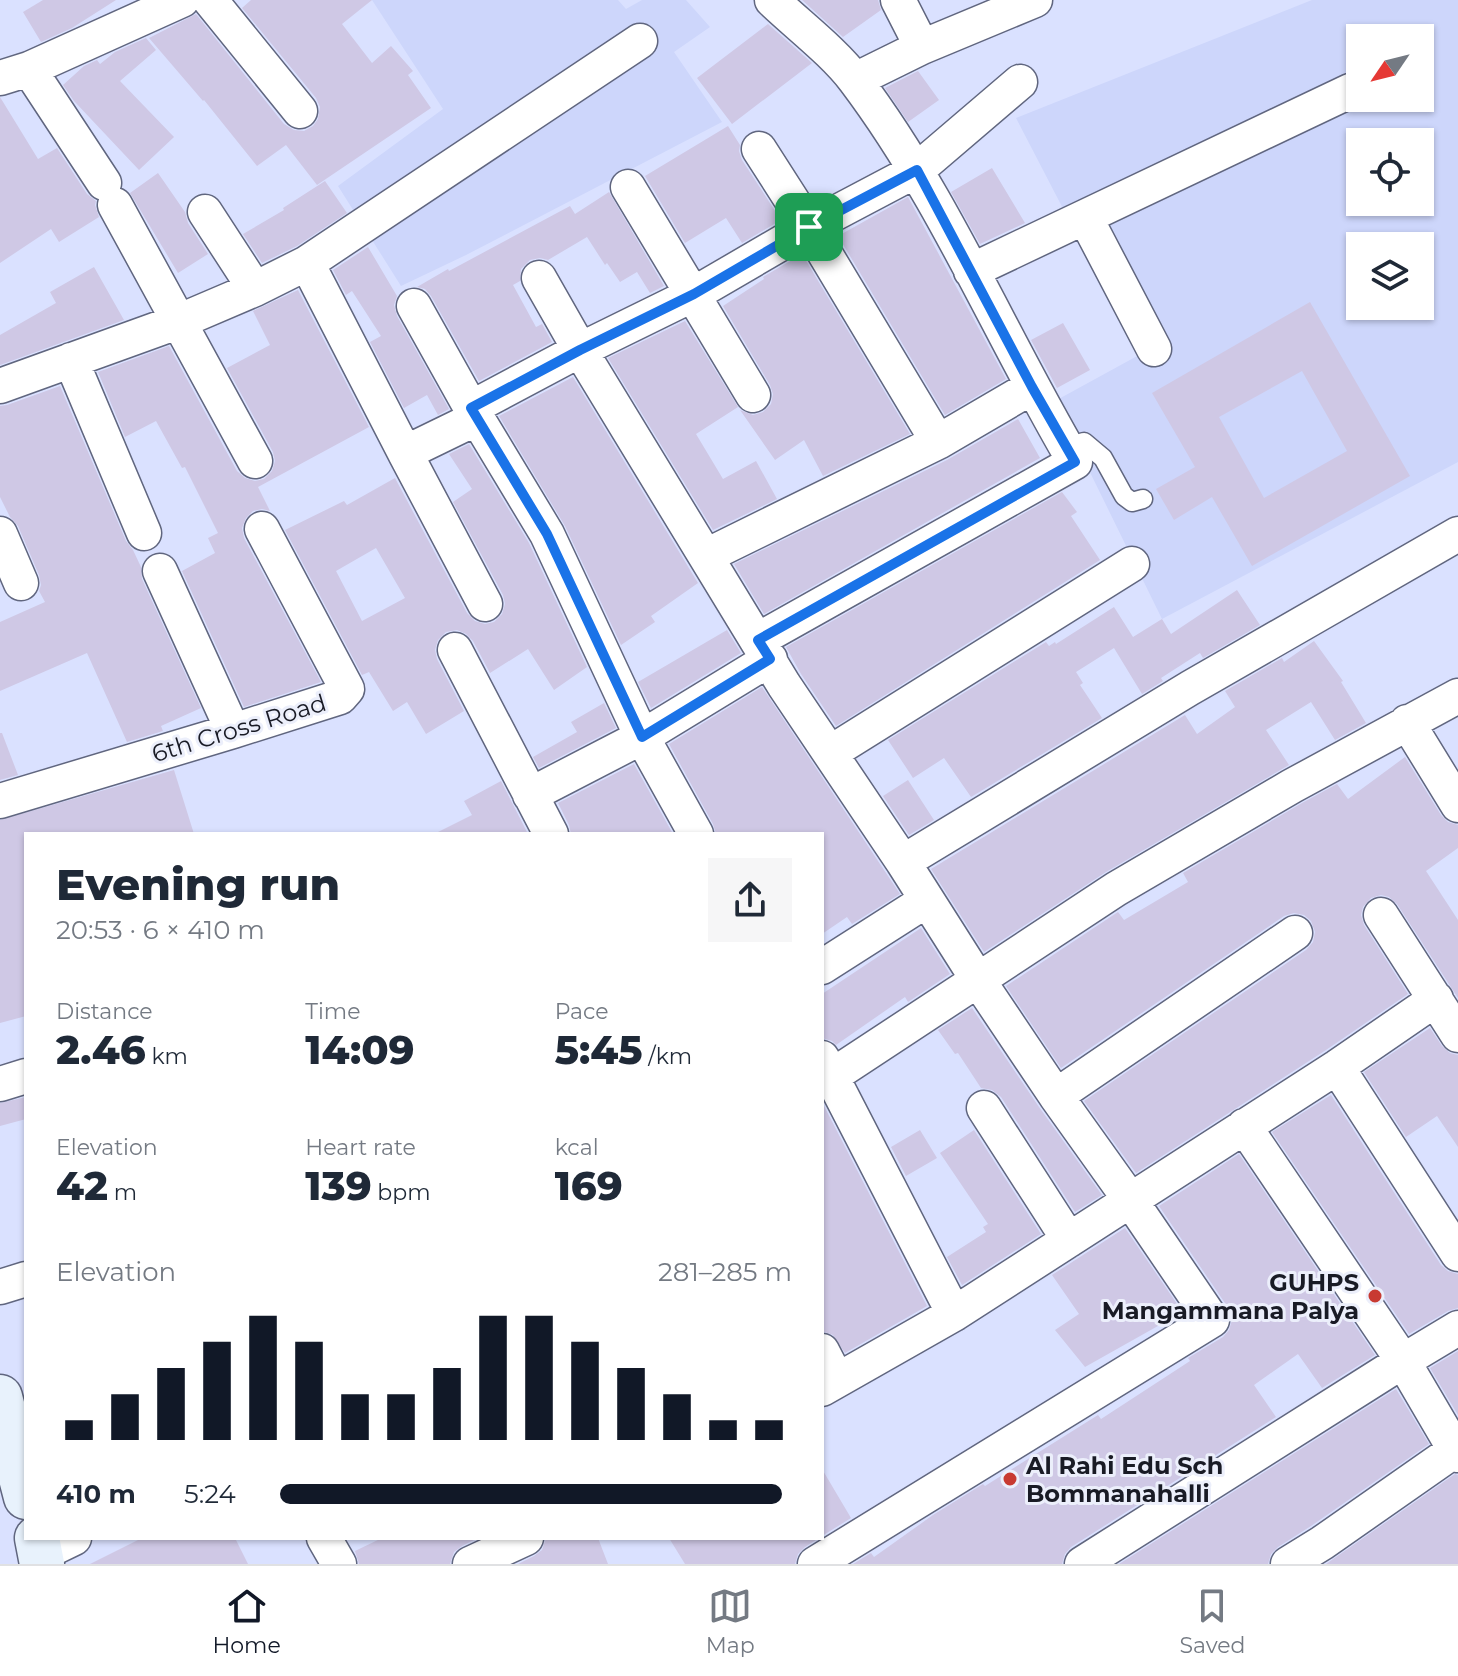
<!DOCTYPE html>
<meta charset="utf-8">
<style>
body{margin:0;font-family:Montserrat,sans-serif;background:#f6f6f7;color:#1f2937;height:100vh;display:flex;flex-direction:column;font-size:30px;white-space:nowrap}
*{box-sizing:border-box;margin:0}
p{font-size:26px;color:#747a83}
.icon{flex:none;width:44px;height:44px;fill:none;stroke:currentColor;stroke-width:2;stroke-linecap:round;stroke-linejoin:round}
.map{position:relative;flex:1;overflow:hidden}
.details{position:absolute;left:24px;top:832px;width:800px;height:708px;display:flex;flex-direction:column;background:#fff;border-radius:0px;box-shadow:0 2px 6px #0004}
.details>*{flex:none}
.needle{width:52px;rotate:235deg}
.buttons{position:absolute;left:1346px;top:24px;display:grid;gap:16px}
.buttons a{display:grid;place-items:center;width:88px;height:88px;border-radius:0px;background:#fff;box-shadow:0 2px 6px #0004;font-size:40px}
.pin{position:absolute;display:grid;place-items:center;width:68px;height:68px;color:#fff;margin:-34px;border-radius:16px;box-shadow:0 4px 12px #0006}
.round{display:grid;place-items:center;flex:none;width:84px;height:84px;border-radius:0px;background:#f6f6f7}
.summary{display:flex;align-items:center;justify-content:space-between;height:136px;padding:0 32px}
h1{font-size:44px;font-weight:800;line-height:60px}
.stats{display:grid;grid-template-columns:repeat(3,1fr);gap:12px;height:136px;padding:8px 32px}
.stats div{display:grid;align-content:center}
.stats b{font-size:40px;font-weight:800}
.stats small{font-size:22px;font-weight:400}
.stats p{font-size:22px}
.chart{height:224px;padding:16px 32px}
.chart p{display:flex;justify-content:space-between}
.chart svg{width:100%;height:144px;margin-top:8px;stroke:#111827;stroke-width:6}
ul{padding:0 32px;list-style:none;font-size:26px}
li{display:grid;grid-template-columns:128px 96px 1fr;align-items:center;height:60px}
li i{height:20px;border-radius:10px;background:#111827}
.tabs{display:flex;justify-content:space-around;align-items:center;height:112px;border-top:2px solid #e0e1e3;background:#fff;font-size:22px;color:#747a83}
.tabs a{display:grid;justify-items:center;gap:4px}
.tabs .current{color:#111827}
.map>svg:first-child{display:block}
.built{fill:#cdd6fb;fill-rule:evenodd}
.building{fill:#cfc8e5;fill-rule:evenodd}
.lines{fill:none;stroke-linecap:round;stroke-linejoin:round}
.service-casing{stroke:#60667f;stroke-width:21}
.minor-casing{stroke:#60667f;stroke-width:37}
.secondary-casing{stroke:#60667f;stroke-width:47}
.service{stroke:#fff;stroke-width:18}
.minor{stroke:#fff;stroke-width:34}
.secondary{stroke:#e8f2fc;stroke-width:44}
.route-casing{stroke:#fff;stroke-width:16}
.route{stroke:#1a73e8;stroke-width:10}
.poi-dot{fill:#c83a32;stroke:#eceffb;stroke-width:3}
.labels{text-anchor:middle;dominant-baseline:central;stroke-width:6;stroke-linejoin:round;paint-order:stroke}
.street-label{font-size:24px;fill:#191b25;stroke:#eceffb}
.poi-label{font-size:24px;font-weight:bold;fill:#191b25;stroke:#eceffb;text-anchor:end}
</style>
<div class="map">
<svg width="1458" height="1564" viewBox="0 0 1458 1564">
<rect width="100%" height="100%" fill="#dae1ff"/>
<!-- built -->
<path class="built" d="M372,0H618L626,9L642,0H686L710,27L674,52L722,122L466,255L401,286L338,186L443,109Z
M1312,0H1458V462L1162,619L1055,401L1139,355L1016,118ZM1360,38H1420V98H1360ZM1360,142H1420V202H1360ZM1360,246H1420V306H1360Z"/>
<!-- building -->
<path class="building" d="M43,0H116L72,28L41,42L23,12Z
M251,0H372L342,24L372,63L391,46L413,71L408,75L431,108L317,185L286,145L257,166L204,100L203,101L149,38L196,14L284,124L294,130L304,131L313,126L318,119L320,107L316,98L242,8Z
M802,0H878L881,10L843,37Z
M768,24L812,63L732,124L697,78Z
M146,38L156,50L120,81L174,137L139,170L74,101L63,85L84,66L97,60L100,64L115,52Z
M918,71L939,100L908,122L885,88Z
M0,97L38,159L57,148L87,194L96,201L95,205L99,217L59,242L51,229L0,263Z
M728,126L740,145L739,151L742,160L781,220L742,243L726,218L685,243L645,176Z
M992,168L1025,223L980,244L951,192Z
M158,173L185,212L188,223L208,254L178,273L130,193Z
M325,181L347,213L297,246L262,263L243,234L284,210L283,208Z
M609,192L664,286L650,293L637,272L620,282L607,263L605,265L587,237L548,260L540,258L530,260L521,269L520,281L513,285L536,327L542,324L552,342L479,381L431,296L425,289L417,287L448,269L449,271L570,206L575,214Z
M908,197L1006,379L945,415L838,236Z
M368,247L397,296L394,305L397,316L449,409L438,415L427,395L404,408L370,342L381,336L352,291L346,295L333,270Z
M802,254L910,434L823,476L804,440L775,460L740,410L753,415L763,412L771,404L773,394L770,385L723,306L764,279L763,277Z
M94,267L124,320L0,365V335L56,303L50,292Z
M298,290L369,427L258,487L270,511L262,509L253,511L246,518L242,528L244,538L321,682L244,707L182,571L215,553L208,538L218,533L185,467L182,468L156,421L125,437L98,372L169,346L237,471L245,478L255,481L264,479L272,471L275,461L273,452L227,368L270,345L253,311Z
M1310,302L1410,476L1252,566L1212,497L1174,520L1156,489L1195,467L1152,393ZM1302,371L1347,451L1264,498L1219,417Z
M685,321L738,407L696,434L723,479L756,461L777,499L713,530L608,358Z
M1063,323L1090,370L1057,388L1031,340Z
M573,377L698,583L651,616L655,622L621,645L565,526L499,416Z
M60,386L126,541L133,550L141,567L142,579L201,708L161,726L163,731L127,742L87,653L0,691V622L45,602L39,591L41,585L39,575L18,526L10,517L0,497V406L7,405Z
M1018,419L1040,458L764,614L734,564L947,460Z
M469,444L529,543L587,667L554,690L528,649L490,673L473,641L466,634L457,630L446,632L438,640L435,650L437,659L464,711L426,734L407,702L393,711L369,672L362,675L285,530L344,501L347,505L395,478L467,613L475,621L485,624L494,622L502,614L505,604L503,595L453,502L472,489L449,454ZM376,548L405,598L362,621L336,571Z
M1062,492L1077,512L1071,516L1100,560L836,726L801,674L786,647Z
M1237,590L1260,625L1203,658L1200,653L1161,678L1163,681L1142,694L1114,648L1076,672L1083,683L1080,685L1102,718L971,797L944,758L913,778L888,740L1046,642L1049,646L1055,642L1056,644L1114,607L1133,637L1162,619L1171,634Z
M727,630L741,653L651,708L638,682Z
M1314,641L1343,681L1341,682L1366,723L1335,740L1311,702L1266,730L1289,765L1106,872L984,952L931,869L1185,715L1197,734L1235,707L1225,691L1282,658L1284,662Z
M762,687L900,894L852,924L847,917L822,934V834H716L713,824L669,744Z
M604,703L616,728L539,768L533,757L577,732L571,722Z
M0,733H2L18,775L0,780Z
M1405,757L1441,815L1448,822L1458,825V848L1426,871L1458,920V998L1397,904L1389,897L1381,895L1371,898L1363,907L1361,915L1364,925L1408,994L1326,1050L1136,1173L1084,1101L1306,950L1313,942L1315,932L1311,921L1304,915L1294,913L1284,916L1061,1068L1006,986L1118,912L1124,920L1188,882L1183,873L1302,803L1337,784L1348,799Z
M634,764L673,834H571L569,825L558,803Z
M174,770L194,834H26V1016L0,1023V820Z
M908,780L934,820L909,835L883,796Z
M501,781L528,834H434L472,815L464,801Z
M921,928L950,974L908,1002L905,997L836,1045L832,1041L822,1038V994Z
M972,1008L1039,1107L1102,1195L1075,1212L1001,1097L992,1090L981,1088L958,1053L955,1054L938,1030Z
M1430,1028L1442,1046L1450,1053L1458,1055V1147L1437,1116L1406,1137L1364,1072Z
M1331,1095L1441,1265L1448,1271L1458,1274V1308L1448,1311L1409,1334L1272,1132Z
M26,1097V1119L0,1126V1103Z
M822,1102L927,1306L845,1353L833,1335L822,1331Z
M920,1130L937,1158L906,1176L891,1147Z
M974,1130L1041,1234L962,1285L947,1257L986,1232L983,1227L988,1224L940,1153Z
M1239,1154L1375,1355L1322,1388L1298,1354L1254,1385L1276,1417L1071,1547L1065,1554L1062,1564H853L871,1553L874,1557L933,1515L983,1484L985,1486L1098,1415L1101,1419L1190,1361L1188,1358L1223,1337L1229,1330L1232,1320L1229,1309L1159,1206Z
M1125,1228L1184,1314L1167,1324L1165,1322L1085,1367L1055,1330L1079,1314L1052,1275Z
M1458,1351V1415L1430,1368Z
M1396,1389L1429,1444L1311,1526L1278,1547L1271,1554L1268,1564H1119Z
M822,1469L851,1518L822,1536Z
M1455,1474L1458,1475V1564H1326Z
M142,1538H235L248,1564H90Z
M382,1538H478L462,1546L454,1552L450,1564H359L355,1551Z
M546,1538H598L608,1564H518L534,1556L542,1550Z
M669,1538H819L805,1547L798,1554L795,1564H685Z"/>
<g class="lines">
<!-- service casing -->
<g class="service-casing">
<path id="service" d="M1066,447L1084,442L1103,458L1124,496L1132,502L1143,499"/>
</g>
<!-- minor casing -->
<g class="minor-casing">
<path id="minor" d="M210,0L300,111
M898,0L922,47
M29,69L104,183
M0,78L29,69L182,0
M855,80L922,47L1035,0
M759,149L809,227L938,442
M628,187L753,395
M115,205L255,461
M205,212L255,289
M1085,217L1154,349
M307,263L405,453L477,418
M971,271L1350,91
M539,278L580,350L784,685L903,862L978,980L1056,1096L1131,1201L1212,1320L815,1564
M414,306L471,408
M71,360L144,533
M0,386L180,321L255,289L307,263L640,41
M405,453L485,604
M0,534L21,583
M706,556L938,442L1032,387
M160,571L233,731
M758,640L1075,462C1000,335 944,198 855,80C834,52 798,25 772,0
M455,650L551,834
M1407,722L1458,805
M830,753L1132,564
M530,795L642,737L770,659
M0,801L233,731L340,697L347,689L262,529
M696,834L642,737L547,534L471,408L580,350L694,294L809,227L917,170L1020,82
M903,862L1190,688L1458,534
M1381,915L1458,1035
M822,967L927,900
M822,1058L954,1314
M1337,1067L1458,1254
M832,1076L1116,889L1292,786L1458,696
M0,1084L26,1076
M1056,1096L1295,933
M984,1108L1069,1240
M1244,1126L1403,1361L1458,1455
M0,1287L26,1279
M822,1351L837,1380
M822,1389L954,1314L1337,1067L1436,999
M324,1538L339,1564
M41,1554L74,1538
M470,1564L526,1538
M1082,1564L1403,1361L1458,1328
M1288,1564L1322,1543L1458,1448"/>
</g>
<!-- secondary casing -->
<g class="secondary-casing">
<path id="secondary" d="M0,1397L26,1497
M37,1538L42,1564"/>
</g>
<!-- service -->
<use href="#service" class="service"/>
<!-- minor -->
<use href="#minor" class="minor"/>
<!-- secondary -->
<use href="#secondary" class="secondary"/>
</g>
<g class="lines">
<!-- route casing -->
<g class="route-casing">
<path id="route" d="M917,170L1032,387L1075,462L758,640L770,659L642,737L547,534L471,408L580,350L694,294L809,227Z"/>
</g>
<!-- route -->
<use href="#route" class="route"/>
</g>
<!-- markers -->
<g class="poi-dot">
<circle cx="1375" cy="1296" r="8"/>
<circle cx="1010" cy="1479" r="8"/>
</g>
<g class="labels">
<!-- street labels -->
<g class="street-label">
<text transform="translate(239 728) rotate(-17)">6th Cross Road</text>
</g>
<!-- poi labels -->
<g class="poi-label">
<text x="1359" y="1282">GUHPS<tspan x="1359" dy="28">Mangammana Palya</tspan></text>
<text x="1026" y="1465" text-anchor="start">Al Rahi Edu Sch<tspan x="1026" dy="28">Bommanahalli</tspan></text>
</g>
</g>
</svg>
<div class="buttons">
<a><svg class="needle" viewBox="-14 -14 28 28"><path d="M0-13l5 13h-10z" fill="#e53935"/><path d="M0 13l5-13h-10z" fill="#747a83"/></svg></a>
<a><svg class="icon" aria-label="locate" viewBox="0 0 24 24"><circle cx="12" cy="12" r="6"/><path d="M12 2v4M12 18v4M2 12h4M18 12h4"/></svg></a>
<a><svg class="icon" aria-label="layers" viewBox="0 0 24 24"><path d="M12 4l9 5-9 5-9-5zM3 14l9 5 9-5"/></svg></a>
</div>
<div class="pin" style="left:809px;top:227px;background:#1e9e55"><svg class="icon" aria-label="arrive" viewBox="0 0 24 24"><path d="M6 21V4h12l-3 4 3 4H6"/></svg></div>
<section class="details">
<div class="summary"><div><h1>Evening run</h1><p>20:53 · 6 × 410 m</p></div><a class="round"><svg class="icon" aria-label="share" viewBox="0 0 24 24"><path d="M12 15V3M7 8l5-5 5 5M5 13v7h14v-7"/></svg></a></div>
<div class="stats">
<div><p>Distance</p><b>2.46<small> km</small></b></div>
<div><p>Time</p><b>14:09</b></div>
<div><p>Pace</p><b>5:45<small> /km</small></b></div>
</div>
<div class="stats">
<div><p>Elevation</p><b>42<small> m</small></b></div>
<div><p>Heart rate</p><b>139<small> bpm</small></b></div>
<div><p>kcal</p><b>169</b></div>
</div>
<div class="chart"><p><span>Elevation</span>281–285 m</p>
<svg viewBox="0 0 160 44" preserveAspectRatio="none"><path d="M5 44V38M15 44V30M25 44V22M35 44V14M45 44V6M55 44V14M65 44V30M75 44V30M85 44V22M95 44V6M105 44V6M115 44V14M125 44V22M135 44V30M145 44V38M155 44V38"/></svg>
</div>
<ul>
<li><b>410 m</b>5:24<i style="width:98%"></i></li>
</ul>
</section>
</div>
<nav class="tabs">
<a class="current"><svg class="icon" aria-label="home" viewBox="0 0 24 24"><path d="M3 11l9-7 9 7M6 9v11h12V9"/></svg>Home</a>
<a><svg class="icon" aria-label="map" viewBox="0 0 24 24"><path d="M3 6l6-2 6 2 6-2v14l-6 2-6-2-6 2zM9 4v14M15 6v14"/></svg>Map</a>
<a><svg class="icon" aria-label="saved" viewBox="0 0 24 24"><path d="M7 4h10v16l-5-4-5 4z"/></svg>Saved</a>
</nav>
